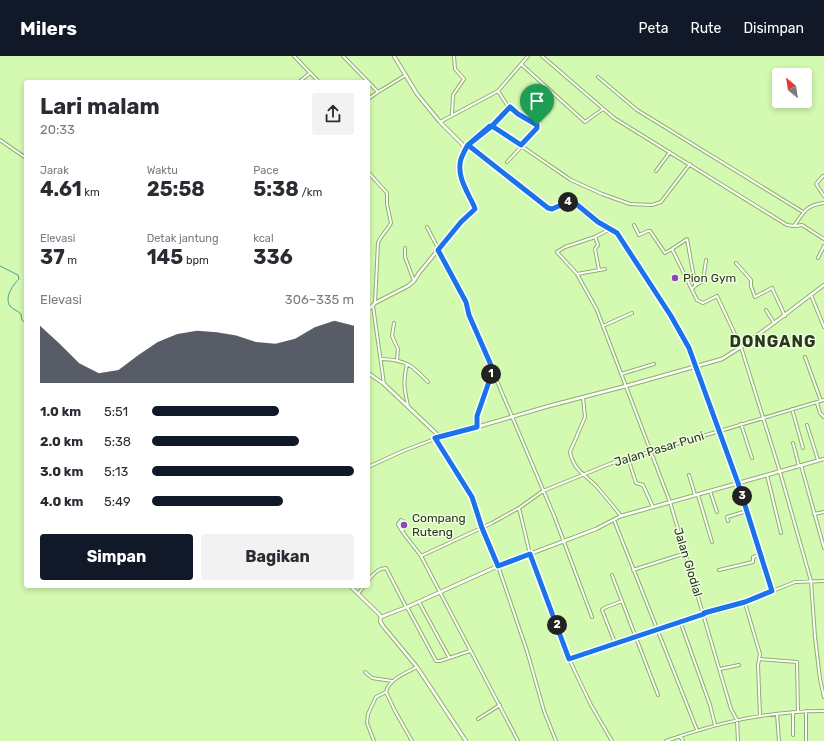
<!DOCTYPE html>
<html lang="id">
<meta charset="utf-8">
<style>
body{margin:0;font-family:Rubik,sans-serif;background:#f2f2f3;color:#2b2b33;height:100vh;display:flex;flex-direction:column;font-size:15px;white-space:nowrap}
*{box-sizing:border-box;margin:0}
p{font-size:13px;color:#7c7c81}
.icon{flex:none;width:22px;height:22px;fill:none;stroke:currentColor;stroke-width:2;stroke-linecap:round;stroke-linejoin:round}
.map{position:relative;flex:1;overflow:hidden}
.drawer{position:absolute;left:24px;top:24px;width:346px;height:508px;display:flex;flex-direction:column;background:#fff;border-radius:4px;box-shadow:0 2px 6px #0003}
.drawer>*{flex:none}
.needle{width:26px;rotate:330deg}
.buttons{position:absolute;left:772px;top:12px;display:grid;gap:8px}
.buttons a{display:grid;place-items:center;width:40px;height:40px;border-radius:4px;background:#fff;box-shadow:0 2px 6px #0003;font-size:20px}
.pin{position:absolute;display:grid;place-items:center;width:34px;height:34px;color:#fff;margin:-41px -17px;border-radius:50% 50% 50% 0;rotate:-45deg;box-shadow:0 0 4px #0007}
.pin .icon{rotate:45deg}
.km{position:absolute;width:20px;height:20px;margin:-10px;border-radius:50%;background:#222;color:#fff;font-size:11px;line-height:20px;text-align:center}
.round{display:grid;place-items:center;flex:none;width:42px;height:42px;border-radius:4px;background:#f2f2f3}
.summary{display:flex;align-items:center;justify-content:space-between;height:68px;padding:0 16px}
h1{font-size:22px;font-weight:700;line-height:30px}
.stats{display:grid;grid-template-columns:repeat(3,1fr);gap:6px;height:68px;padding:4px 16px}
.stats div{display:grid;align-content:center}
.stats b{font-size:20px;font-weight:700}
.stats small{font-size:11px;font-weight:400}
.stats p{font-size:11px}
.chart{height:112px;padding:8px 16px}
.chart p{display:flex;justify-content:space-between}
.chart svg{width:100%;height:72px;margin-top:4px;fill:#111827;opacity:.7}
.primary-button{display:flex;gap:8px;margin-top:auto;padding:8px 16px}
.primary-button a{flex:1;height:46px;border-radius:4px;background:#111827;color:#fff;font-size:16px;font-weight:700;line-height:46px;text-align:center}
.primary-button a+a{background:#f2f2f3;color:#2b2b33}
ul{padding:0 16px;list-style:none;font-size:13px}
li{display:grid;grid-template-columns:64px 48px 1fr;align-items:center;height:30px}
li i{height:10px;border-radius:5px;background:#111827}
header{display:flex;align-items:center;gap:24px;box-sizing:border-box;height:56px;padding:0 20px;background:#111827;color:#fff}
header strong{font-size:19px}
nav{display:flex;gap:22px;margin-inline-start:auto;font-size:14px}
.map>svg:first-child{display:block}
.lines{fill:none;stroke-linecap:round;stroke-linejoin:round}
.stream{stroke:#479f9a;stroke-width:1}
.street-casing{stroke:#8daf6a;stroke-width:4}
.secondary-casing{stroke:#8daf6a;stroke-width:4.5}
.street{stroke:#fff;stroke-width:2}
.secondary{stroke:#fff;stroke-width:2.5}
.route-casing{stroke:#fff;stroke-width:8}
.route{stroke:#1a73e8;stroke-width:5}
.poi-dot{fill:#8f48bb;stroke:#effee1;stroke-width:1.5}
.labels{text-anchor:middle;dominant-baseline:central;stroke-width:3;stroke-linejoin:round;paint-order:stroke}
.poi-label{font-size:12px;fill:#29371a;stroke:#effee1;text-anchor:start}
.street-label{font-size:12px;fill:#29371a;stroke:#effee1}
.district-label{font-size:16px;font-weight:bold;letter-spacing:1px;fill:#29371a;stroke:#effee1}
</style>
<header>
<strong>Milers</strong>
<nav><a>Peta</a><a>Rute</a><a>Disimpan</a></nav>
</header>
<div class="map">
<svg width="824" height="685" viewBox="0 0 824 685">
<rect width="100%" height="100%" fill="#d4f9b0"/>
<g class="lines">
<!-- stream -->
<path class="stream" d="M0,210L18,219L19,223C13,229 4,241 10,250C12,253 18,255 21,258L22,264L26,267"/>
<!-- street casing -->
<g class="street-casing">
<path id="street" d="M294,0L319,26
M343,0L378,36L406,19
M542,0L614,62L787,169L794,170C804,156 806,149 824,147
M521,8L585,66L603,53
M598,21L637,54L803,156
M299,26L310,17
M498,35L507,49L518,58L537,70L521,89
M368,43L378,36
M452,58L453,39L464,23L455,13L454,0
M440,66L498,35L528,0
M492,70L510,51
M0,84L26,102
M469,89L548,152L552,153L568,146L575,147L598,166L617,177L671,260L689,292L739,427L772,535
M466,92L492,70L571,124L602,138L630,148L652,149L661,146L690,108
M507,106L522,90
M656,115L670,96
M368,116L387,137V148L391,167C387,175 381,179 378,187L375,247
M823,120L816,128L824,140
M634,169L639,179L648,175H650L665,197L672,193L697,244L703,247L717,240L741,291L780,416L811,525L815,581L820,623L824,641
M796,170L802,169L824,183
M427,171L466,246L469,259L555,462L592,561
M610,173L595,181L565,191L557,196L577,218L597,254L603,270L670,446L731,653L737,664L738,685
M595,181L598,189L595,193L599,214
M405,192V201L414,225
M672,193L687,183L695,227V230L692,233
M818,202L824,190
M736,207L751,224V230L755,241L772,232L785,260
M577,218L605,213
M696,229L703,225L706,204
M811,239L824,271
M373,250L384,328
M766,254L774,267
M394,267L392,280L398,293L397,304
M603,270L632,257
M805,301L821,345
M382,303C406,304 412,309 428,326
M407,308C403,326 404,332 408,350
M621,318L654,308
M583,341L585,361L570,396C574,415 585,418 597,431C605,440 613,450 621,460
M817,347L820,357L824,361
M792,353L803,392
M741,368L752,402
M807,369L818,404
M477,371L478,359L491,318L494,316
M435,382L473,443L482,472L498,510L527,595L544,655L556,685
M793,387L799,410
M628,402L636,427L643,429L653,451
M801,409L824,492
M368,411L403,395L440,381
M689,419L695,439
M767,419L781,477
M710,435L717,456
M698,439L712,486
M519,452L530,498L569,603L591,649L612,685
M814,458L824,456
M614,464L697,674
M728,465L727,461L747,455
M402,475C405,471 406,469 403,465L401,464L398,468C399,473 417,494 421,500L518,685
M421,500L492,467L519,452L543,435L612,407L824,344
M633,514L686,497
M719,514L753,506V501L761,499
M612,519L658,639
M368,525C372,519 378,512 386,512L406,551
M358,538L364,530
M419,546L449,601
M745,547L760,598L758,609L760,659
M407,551L436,605H440L470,595
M704,557L745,546L795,526L824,525
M680,565L710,649L715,669
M615,587L602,554L604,552L622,545
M569,603L704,558
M760,603L797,606L798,656
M720,613L739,609
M365,616L372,622L392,625
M793,656V679
M777,658L779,685
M478,663L500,649
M680,680L683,685
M374,685L367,667L368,658L376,641L386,636
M412,685L395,655L386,636C389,623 406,617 417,611
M666,685C719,666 768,655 824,655
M806,685V655"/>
</g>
<!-- secondary casing -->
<g class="secondary-casing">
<path id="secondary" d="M368,254L375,247L408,230L414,225L419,217L461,166L475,153C474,149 471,146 469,142C460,123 456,112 466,92L440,66L417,38L394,0
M368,317L384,328L440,381L450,379L549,350L626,330L722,303L741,291L774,267L824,229
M350,530L379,558L381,561L380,565L383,570L417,611L466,685
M381,561L407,551L498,510L596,473L621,460L824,403"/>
</g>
<!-- street -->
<use href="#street" class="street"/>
<!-- secondary -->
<use href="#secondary" class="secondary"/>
</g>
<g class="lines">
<!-- route casing -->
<g class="route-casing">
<path id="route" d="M537,69L518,58L510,51L492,70H490L468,89C465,93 463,98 461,103C457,117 464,130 470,142C472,146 474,149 475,153L461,166L438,194L466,246L469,259L494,316L492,317L477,360V371L435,382L472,441L482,472L498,510L530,498L569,603L704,558V557L745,546L772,535L738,427L689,292L671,260L617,177L598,166L575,147L568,146L552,153L548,152L468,89L492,70L521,89L537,72V69"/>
</g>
<!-- route -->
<use href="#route" class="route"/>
</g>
<!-- markers -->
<g class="poi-dot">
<circle cx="675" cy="222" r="4"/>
<circle cx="404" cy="469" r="4"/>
</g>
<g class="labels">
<!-- poi labels -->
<g class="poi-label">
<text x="683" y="222">Pion Gym</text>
<text x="412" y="462">Compang<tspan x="412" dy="14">Ruteng</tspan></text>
</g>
<!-- street labels -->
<g class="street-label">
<text transform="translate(659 393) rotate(-17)">Jalan Pasar Puni</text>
<text transform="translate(688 506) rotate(73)">Jalan Glodial</text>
</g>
<!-- district labels -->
<g class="district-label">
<text x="773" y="285">DONGANG</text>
</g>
</g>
</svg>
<div class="buttons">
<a><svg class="needle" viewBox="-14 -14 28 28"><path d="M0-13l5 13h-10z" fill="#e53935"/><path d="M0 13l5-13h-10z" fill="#7c7c81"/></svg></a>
</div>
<div class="pin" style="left:537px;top:69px;background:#1e9e55"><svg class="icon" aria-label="arrive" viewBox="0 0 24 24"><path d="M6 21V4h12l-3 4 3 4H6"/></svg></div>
<b class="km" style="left:491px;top:318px">1</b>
<b class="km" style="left:557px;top:569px">2</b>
<b class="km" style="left:742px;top:440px">3</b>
<b class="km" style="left:568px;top:146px">4</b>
<section class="drawer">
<div class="summary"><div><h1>Lari malam</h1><p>20:33</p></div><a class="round"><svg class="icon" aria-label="share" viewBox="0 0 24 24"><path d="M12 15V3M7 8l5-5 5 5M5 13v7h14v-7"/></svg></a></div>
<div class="stats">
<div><p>Jarak</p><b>4.61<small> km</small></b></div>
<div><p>Waktu</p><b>25:58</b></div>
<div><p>Pace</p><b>5:38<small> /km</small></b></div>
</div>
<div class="stats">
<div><p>Elevasi</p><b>37<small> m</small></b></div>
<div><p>Detak jantung</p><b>145<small> bpm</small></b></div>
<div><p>kcal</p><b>336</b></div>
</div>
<div class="chart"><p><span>Elevasi</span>306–335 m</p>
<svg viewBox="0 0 160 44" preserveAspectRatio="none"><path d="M0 44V9L10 20L20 32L30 38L40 36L50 27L60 19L70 14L80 12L90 13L100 15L110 19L120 20L130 17L140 10L150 6L160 9V44z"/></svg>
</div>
<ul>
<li><b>1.0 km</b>5:51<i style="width:63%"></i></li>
<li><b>2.0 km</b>5:38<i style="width:73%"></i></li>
<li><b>3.0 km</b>5:13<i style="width:100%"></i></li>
<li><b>4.0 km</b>5:49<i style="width:65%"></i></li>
</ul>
<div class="primary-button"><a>Simpan</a><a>Bagikan</a></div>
</section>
</div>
